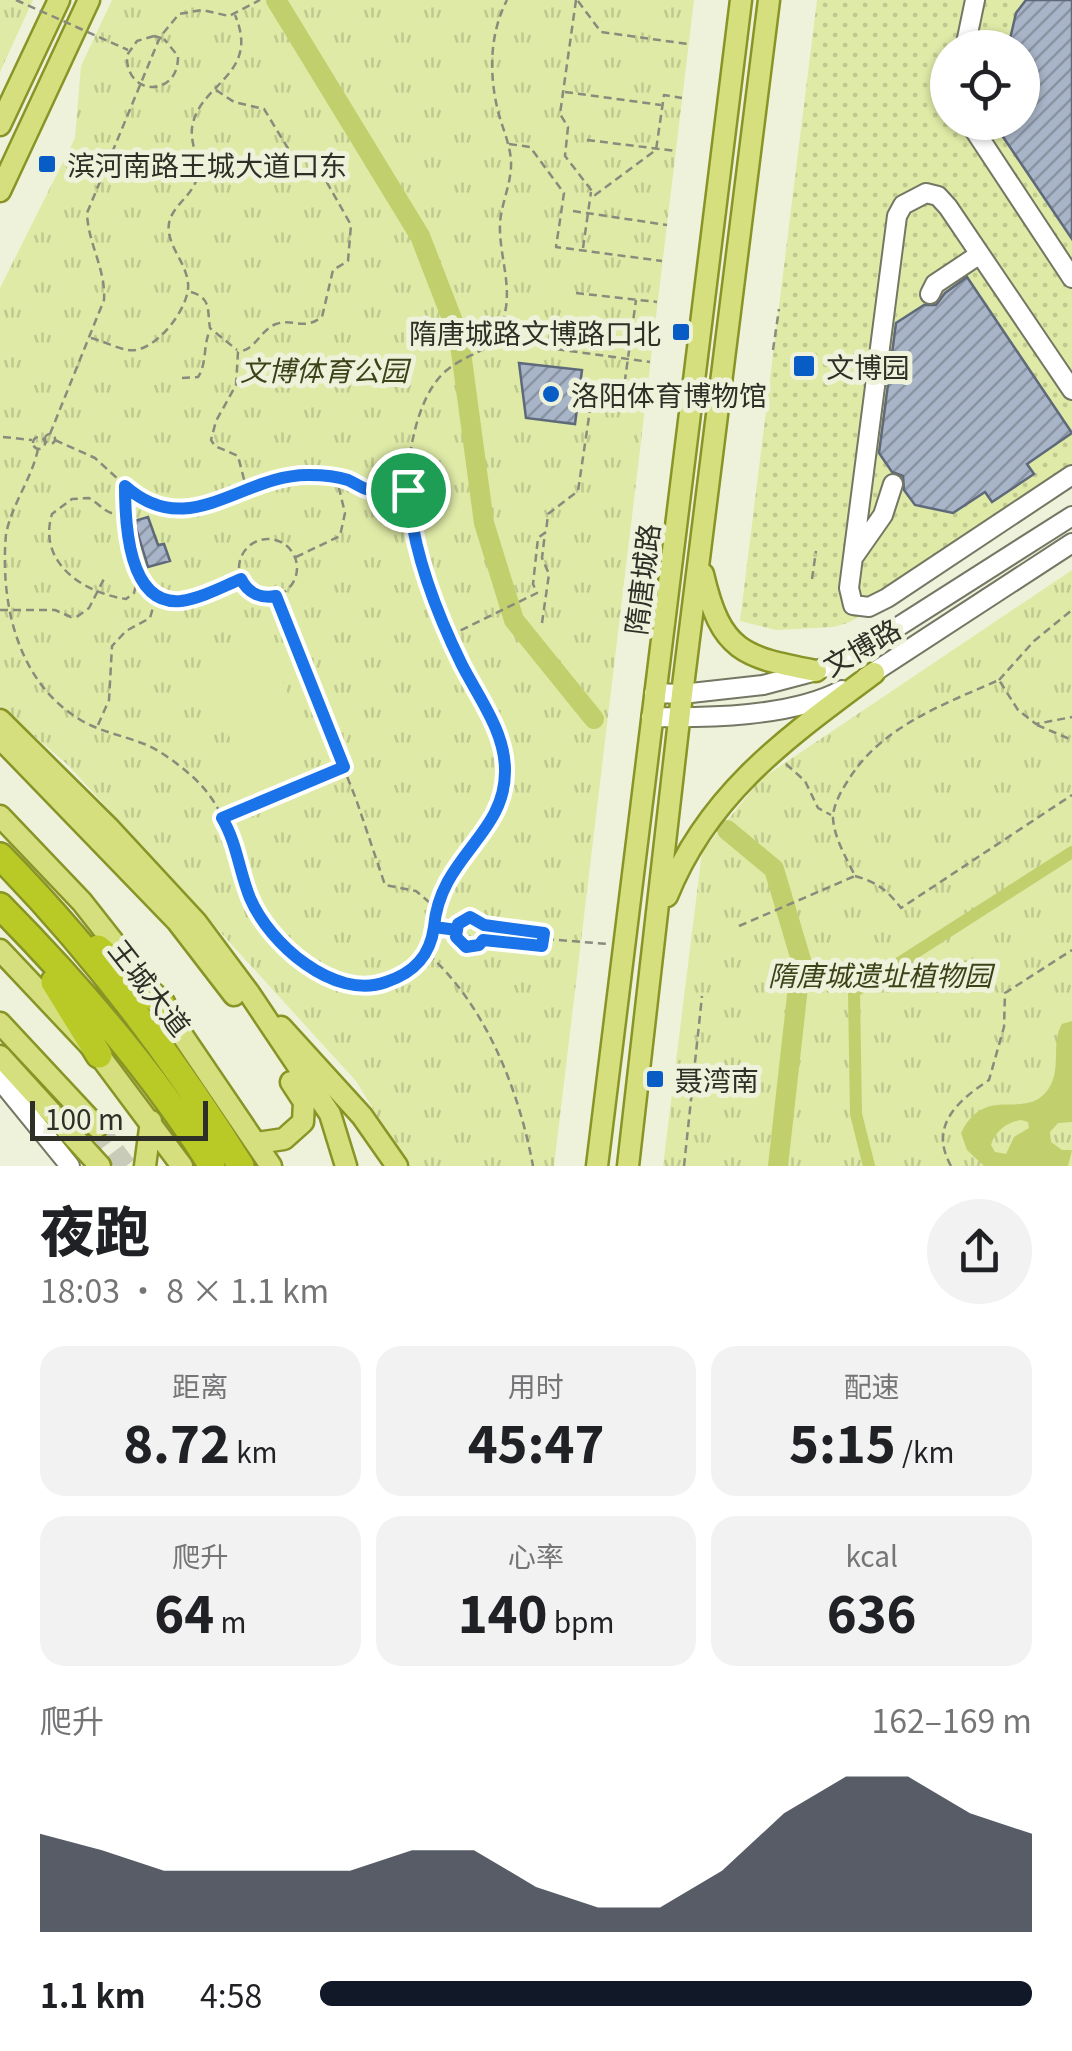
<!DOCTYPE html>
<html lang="zh">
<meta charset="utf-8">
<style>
body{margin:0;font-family:Georgia,"Noto Sans SC",serif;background:#f2f2f2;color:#202124;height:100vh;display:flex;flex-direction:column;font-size:38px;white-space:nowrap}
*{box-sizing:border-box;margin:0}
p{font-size:32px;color:#757577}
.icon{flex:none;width:55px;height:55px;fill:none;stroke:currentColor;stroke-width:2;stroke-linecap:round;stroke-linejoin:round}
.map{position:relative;height:1166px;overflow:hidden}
.details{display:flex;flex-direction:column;background:#fff;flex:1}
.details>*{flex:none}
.buttons{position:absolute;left:930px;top:30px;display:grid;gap:20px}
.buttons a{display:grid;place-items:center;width:110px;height:110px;border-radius:50%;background:#fff;box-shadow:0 2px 8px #0004;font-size:50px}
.scale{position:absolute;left:30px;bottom:25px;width:178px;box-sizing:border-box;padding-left:10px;border:5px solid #2e2f27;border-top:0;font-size:28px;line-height:35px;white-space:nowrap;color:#2e2f27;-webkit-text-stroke:8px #eef2db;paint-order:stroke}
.pin{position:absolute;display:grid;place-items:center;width:85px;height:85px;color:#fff;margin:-42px;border:5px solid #fff;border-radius:50%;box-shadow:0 2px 10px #0007}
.round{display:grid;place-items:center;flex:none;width:105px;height:105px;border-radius:52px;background:#f2f2f2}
.summary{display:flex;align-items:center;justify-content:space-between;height:170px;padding:0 40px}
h1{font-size:55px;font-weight:800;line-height:75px}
.figures{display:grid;grid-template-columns:repeat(3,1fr);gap:15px;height:170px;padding:10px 40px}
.figures div{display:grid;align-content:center;border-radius:25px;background:#f2f2f2;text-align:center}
.figures b{font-size:50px;font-weight:800}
.figures small{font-size:28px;font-weight:400}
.figures p{font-size:28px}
.chart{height:280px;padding:20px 40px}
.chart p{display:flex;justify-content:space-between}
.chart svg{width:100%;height:180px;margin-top:10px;fill:#111827;opacity:.7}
ul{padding:0 40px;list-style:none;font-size:32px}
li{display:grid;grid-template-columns:160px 120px 1fr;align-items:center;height:75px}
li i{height:25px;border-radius:12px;background:#111827}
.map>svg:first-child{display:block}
.grass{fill:url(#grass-dots);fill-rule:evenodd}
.park{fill:url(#park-tufts)}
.garden{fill:#deeaa6}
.water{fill:#c1cf6d;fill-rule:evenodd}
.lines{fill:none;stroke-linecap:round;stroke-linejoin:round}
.canal{stroke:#c1cf6d;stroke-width:12}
.river{stroke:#c1cf6d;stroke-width:20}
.building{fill:url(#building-hatch);stroke:#5e697a;stroke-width:2.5}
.major-tunnel{stroke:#c8cbb7;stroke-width:20;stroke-dasharray:20 10;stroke-linecap:butt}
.minor-casing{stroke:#737763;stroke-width:22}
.major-casing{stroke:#889426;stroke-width:25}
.highway-casing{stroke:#889426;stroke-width:30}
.path{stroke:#898b7c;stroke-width:2.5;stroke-dasharray:8 5;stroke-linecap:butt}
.minor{stroke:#fff;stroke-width:18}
.major{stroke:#d5df7d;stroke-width:20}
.highway{stroke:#b9ca26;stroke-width:25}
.path-bridge{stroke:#898b7c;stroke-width:2.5;stroke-dasharray:8 5;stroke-linecap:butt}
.route-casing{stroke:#fff;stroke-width:20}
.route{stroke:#1a73e8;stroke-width:12}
.poi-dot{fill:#085cc6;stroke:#eef2db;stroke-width:4}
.labels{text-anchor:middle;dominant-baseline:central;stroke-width:10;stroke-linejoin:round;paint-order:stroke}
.poi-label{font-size:28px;fill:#2e2f27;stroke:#eef2db;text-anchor:start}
.park-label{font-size:28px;font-style:italic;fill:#3d4219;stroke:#eef2db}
.street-label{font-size:28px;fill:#2e2f27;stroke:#eef2db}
</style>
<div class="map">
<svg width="1072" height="1166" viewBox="0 0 1072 1166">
<defs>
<pattern id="grass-dots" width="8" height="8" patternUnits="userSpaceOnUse" patternTransform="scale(2.5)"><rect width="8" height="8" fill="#deeaa6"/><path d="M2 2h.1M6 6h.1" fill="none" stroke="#bfc98f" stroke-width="1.8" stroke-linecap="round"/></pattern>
<pattern id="park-tufts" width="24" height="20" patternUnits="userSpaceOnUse" patternTransform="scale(2.5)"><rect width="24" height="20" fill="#deeaa6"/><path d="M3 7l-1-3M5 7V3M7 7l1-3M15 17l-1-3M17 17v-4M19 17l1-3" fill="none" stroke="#bfc98f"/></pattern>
<pattern id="building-hatch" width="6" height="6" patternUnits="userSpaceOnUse" patternTransform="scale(2.5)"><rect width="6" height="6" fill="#a8b4c7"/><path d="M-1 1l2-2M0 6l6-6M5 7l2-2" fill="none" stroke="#8993a2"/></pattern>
</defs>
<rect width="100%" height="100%" fill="#eef2db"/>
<!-- grass -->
<path class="grass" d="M817,0H1072V485L909,592L847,623L834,627L776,630L740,621ZM948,48H1022V122H948Z"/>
<!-- park -->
<path class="park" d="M0,0H33L0,72Z
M112,0H694L554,1166H408L356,1081L68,765L0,706V288L75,138L81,66Z
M1072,570V1166H663L702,852L761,779Z"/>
<!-- garden -->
<path class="garden" d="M267,644L313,754L248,781L202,671Z"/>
<!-- water -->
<path class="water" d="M1072,1021V1122L1058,1123L1050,1132L1051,1142L1062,1150H1072L1068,1166H984L967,1150L961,1133C985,1083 1023,1121 1047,1091C1063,1070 1050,1044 1062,1024ZM1021,1120L1028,1122L1029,1128L1014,1137L1006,1154L995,1152L991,1145C995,1131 1007,1122 1021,1120Z"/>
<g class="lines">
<!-- canal -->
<path class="canal" d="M869,1166L856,1114L854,992L1072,852"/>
<!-- river -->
<path class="river" d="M276,0L420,236L459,337L484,523L514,620L594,719
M727,830L774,869L801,960L778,1166"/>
</g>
<!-- building -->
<path class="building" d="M1026,0H1072V239L993,122H1022V48H1008L1016,13Z
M967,277L1072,433L1027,464L1034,474L992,502L985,492L953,513L915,505L904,490L903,476L892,472L879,453L896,323L924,305H936L945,293Z
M519,363L582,370L575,424L526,418Z
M148,517L158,545L164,544L170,561L148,567L134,521Z"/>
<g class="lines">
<!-- major-tunnel -->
<path class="major-tunnel" d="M97,1127L126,1166"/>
<!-- minor casing -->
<g class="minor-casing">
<path id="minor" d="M965,48L975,0
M969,122L1072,278
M930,294L935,284L980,254
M1072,390L948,207L938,196L926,193L903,205L897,216L849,588L853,605L869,607L887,598L1072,475
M855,555L883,515L893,484
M865,678L1072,543
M654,693L682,694L763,685L816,671L860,651L1072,516
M651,717C708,718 791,717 842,690
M0,1080L70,1166"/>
</g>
<!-- major casing -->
<g class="major-casing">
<path id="major" d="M0,125L59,0
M0,191L89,0
M703,574C721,652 743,657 816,671
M0,720L109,828L196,922L249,993L330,1114L346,1166
M0,738L177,921L234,995
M0,816L82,902L137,972
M667,896C708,793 788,737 874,673
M0,950L99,1055L182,1166
M155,995L271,1166
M0,1023L97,1127
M281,1027L362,1116L397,1166
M0,1056L100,1166
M257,1143L284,1139L303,1122L304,1102L291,1082
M145,1166L151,1121
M597,1166L741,0
M628,1166L682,694L769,0"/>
</g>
<!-- highway casing -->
<g class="highway-casing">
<path id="highway" d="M0,856C91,949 172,1056 241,1166
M0,906C78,985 153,1072 212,1166
M98,948L162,1004
M54,982L99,1055"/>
</g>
<!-- path -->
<path class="path" d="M576,0L560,114L568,127L565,156L595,195L656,150L664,95L682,98
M578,1L601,32L688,44
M154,36L164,39
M216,90L234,102L264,109L292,155L312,156L351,225L348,261L333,270L322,317C303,331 294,318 276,324C259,331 257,349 238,352L236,385L216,421L211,440L215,446L238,456L247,491
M565,92L661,105
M587,140L676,151
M509,144L530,147L564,193L556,247L662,261
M573,211L667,225
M583,248L591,192
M191,292C212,298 207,311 210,328L237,350
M576,293L657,302
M552,318L548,348L650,362
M586,337L591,338
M91,338C103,341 116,348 128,350C154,355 191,307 188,283C186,264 172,251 169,233C165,210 189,200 196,181C202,163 190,146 192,128C198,83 261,76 235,15
M773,350L779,309
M182,378L198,377C207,364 203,345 210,330
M45 439a5 5 0 1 1 10 0a5 5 0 1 1-10 0Z
M50,434L104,300C106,269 88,244 87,213L160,37L179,14L202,10L229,16L260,0
M3,437L32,440
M33 443a6 6 0 1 1 12 0a6 6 0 1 1-12 0Z
M55,440L95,458L143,502L166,509L223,500L278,479L307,475L348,480L366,489L407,490
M38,449C32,478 12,504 6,534C0,603 17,681 79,719C100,732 125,736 147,745C164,753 179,765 193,777C254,833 228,919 310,967C345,988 401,995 426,955C438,934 434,903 449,876C477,827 516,814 502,747C496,718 475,690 462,664C437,614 404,527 408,471C411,439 421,391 447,370C477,346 499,356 506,307C510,279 499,252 500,224C501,203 512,183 511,161C510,143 501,125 497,107C489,71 490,33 507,0
M125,488C125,522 127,597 174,601C196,603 221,587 241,579
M125,513C106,517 103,506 89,498L72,499L52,514C37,563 84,593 126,599L134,593L139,573
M239 568a29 29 0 1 1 58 0a29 29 0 1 1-58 0Z
M296,557L340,536L345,513L337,480
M812,579L816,551
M275,596L356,799L385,885L416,891L436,908
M0,610H55L71,617L78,616L89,608L105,577
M542,623L549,574L542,558L545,533
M449,636L537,593L533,584L538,538L546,532L548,514L578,491L594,383L624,387L636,300
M999,680L1034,641L1072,610
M98,725L109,700L112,646L126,631L150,618L156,597
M1037,725L1072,740
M786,764L805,781L818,808L831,815
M224,817L341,768
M855,876C877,882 887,890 901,908L1072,795
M457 932a14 14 0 1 1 28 0a14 14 0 1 1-28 0Z
M739,926L855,876C847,859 834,838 833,818C833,806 840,793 847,782C880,727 942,705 999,680L1018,710L1036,724L1072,717
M434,927L456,930
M546,939L608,944
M483,940L542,946L544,933L484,925
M428,954C486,1006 519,1090 533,1166
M684,1166L702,996
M951,1166C928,1125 959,1100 989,1080L1004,1027L1005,993L1072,950"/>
<!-- minor -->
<use href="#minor" class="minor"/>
<!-- major -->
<use href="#major" class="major"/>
<!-- highway -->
<use href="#highway" class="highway"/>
<!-- path-bridge -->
<path class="path-bridge" d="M16,0L128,50
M154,36L137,41L127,55C125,97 179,98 178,56L164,39"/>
</g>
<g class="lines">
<!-- route casing -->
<g class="route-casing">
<path id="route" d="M408,490C395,491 382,492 369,490C361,488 355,483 348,480C336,476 321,475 309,475C242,474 189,543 125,486C125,523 128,606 181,601C202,598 222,587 241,579C248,593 261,599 276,596L344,767L222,818C237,843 239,871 250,898C269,943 334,1001 386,982C414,973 430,956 434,927L457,930L458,924L470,917L484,925L544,933L542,946L483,940L479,945L466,947L456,937L457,930L434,927C440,856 506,835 505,770C505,732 479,698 462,665C436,612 412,549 408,490"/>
</g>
<!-- route -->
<use href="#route" class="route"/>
</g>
<!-- markers -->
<g class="poi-dot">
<rect x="37" y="154" width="20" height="20" rx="5"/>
<rect x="671" y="322" width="20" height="20" rx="5"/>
<rect x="792" y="354" width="24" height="24" rx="5"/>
<circle cx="551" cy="394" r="10"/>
<rect x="645" y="1069" width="20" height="20" rx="5"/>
</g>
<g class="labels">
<!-- poi labels -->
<g class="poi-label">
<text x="67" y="164">滨河南路王城大道口东</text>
<text x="661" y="332" text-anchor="end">隋唐城路文博路口北</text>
<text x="826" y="366">文博园</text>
<text x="571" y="394">洛阳体育博物馆</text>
<text x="675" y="1079">聂湾南</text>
</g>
<!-- park labels -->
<g class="park-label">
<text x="324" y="369">文博体育公园</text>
<text x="880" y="974">隋唐城遗址植物园</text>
</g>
<!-- street labels -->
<g class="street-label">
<text transform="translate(641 579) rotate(-83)">隋唐城路</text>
<text transform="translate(861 646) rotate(-30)">文博路</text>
<text transform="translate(151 987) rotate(52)">王城大道</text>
</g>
</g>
</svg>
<div class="buttons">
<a><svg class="icon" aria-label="locate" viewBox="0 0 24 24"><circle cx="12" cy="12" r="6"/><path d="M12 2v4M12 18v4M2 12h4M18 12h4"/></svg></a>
</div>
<div class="scale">100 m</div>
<div class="pin" style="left:408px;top:490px;background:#1e9e55"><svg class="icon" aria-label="arrive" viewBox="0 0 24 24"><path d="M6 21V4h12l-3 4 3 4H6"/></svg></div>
</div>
<section class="details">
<div class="summary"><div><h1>夜跑</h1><p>18:03 · 8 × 1.1 km</p></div><a class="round"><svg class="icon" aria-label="share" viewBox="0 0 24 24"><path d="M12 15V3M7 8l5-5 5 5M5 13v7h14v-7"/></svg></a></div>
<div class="figures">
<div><p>距离</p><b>8.72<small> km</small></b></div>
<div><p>用时</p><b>45:47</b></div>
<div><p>配速</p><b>5:15<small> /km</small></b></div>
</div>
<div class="figures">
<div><p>爬升</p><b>64<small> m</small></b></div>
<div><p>心率</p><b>140<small> bpm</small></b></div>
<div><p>kcal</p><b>636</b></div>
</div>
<div class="chart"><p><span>爬升</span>162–169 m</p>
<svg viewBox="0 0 160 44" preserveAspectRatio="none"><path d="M0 44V20L10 24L20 29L30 29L40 29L50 29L60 24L70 24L80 33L90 38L100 38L110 29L120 15L130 6L140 6L150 15L160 20V44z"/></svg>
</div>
<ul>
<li><b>1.1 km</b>4:58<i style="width:100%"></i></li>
</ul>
</section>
